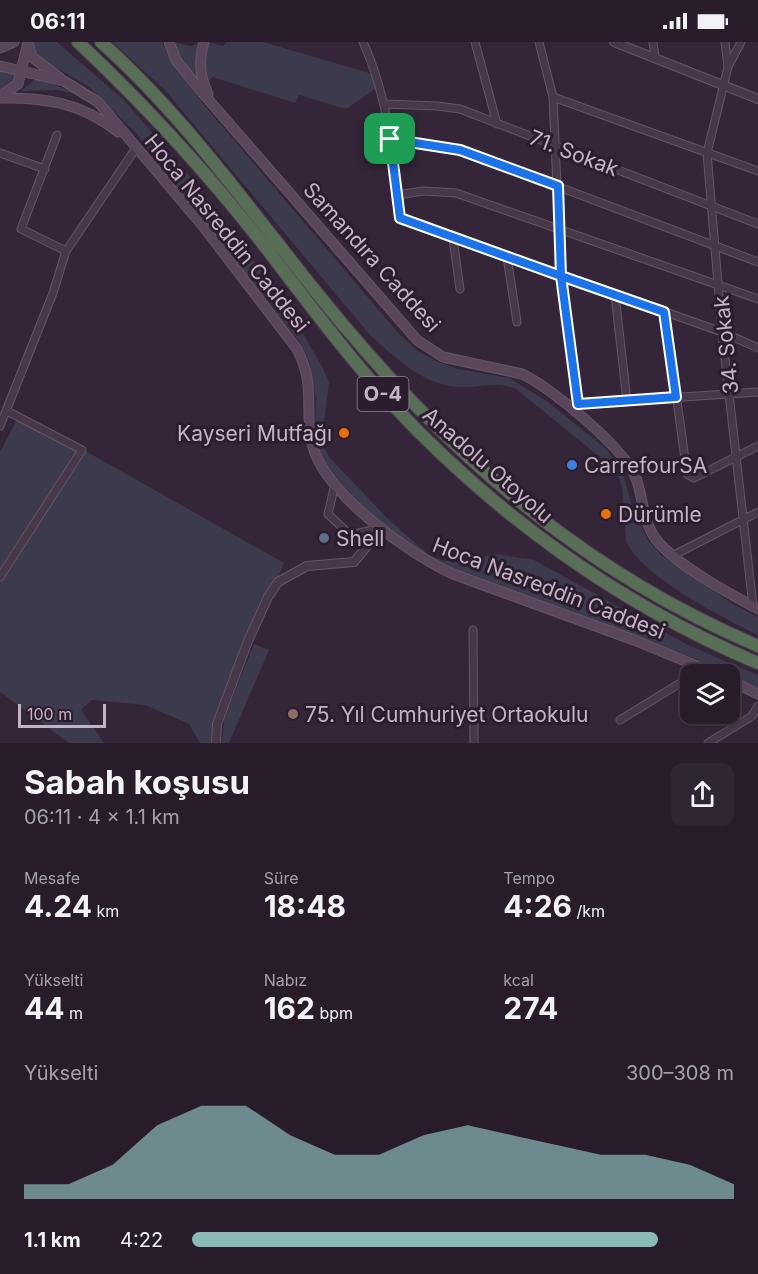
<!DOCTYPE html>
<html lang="tr">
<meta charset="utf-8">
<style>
body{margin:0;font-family:Inter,sans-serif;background:#302532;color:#f1f3f6;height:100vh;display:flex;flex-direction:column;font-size:22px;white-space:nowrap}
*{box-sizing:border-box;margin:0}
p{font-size:20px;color:#a5a1a8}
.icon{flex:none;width:33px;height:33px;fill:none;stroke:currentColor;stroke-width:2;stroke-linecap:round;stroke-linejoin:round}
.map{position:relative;height:701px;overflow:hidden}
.drawer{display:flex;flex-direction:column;background:#281c2a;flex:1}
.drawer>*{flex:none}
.fabs{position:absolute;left:680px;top:622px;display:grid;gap:12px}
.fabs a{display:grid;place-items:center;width:60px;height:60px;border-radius:12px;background:#281c2a;box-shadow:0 2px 4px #0004,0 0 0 2px #443a47;font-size:30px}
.scale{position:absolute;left:18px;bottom:15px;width:88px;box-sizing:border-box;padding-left:6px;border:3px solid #c3b3c5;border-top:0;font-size:16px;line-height:21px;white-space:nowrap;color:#c3b3c5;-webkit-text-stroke:4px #2b1d2e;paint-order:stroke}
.pin{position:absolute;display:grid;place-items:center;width:51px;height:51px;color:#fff;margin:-26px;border-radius:12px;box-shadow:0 3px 9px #0006}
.round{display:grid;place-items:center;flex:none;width:63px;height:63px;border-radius:12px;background:#302532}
.overview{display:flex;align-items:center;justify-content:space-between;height:102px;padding:0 24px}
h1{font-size:33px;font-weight:700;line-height:45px}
.stats{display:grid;grid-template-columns:repeat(3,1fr);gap:9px;height:102px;padding:6px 24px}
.stats div{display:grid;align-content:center}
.stats b{font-size:30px;font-weight:700}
.stats small{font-size:16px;font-weight:400}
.stats p{font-size:16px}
.chart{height:168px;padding:12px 24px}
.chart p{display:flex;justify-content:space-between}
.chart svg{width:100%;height:108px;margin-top:6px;fill:#8bbbb9;opacity:.7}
ul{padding:0 24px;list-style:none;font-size:20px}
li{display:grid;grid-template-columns:96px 72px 1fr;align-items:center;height:45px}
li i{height:15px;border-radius:8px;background:#8bbbb9}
.status{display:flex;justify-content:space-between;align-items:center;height:42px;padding:0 30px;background:#281c2a;direction:ltr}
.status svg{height:16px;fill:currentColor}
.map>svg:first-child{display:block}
.green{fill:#3c3a4d}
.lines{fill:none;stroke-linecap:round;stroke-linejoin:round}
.minor-casing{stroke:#645667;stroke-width:9}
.tertiary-casing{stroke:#645667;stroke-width:10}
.secondary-casing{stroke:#645667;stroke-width:11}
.motorway-casing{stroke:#4e4051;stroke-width:14}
.minor{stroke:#473849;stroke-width:7}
.tertiary{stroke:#473849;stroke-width:8}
.secondary{stroke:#59465b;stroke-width:9}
.motorway{stroke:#586e56;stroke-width:12}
.route-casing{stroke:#fff;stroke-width:12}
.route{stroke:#1a73e8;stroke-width:8}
.food-dot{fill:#e8710a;stroke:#2b1d2e;stroke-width:2}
.shop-dot{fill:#3f7fe0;stroke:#2b1d2e;stroke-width:2}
.service-dot{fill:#5c6f8a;stroke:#2b1d2e;stroke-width:2}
.education-dot{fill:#8d6e63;stroke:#2b1d2e;stroke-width:2}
.labels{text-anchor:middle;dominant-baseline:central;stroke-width:6;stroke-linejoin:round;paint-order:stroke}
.shield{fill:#2b1d2e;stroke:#958698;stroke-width:1.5}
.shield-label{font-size:20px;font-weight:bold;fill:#c3b3c5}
.street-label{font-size:21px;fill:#c3b3c5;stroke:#2b1d2e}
.poi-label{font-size:21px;fill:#c3b3c5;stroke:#2b1d2e;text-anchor:start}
</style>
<div class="status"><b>06:11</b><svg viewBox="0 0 49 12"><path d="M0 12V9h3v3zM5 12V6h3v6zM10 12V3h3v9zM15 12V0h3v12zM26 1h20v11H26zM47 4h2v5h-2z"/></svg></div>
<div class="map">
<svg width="758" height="701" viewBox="0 0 758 701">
<rect width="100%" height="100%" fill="#352538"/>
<!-- green -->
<path class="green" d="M33,0H57L124,58L200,146L267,237L291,272L323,326L329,341L323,388V403L330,416L387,476L429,513L441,518L458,520L496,512L534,518L688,603L758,633V649L697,617L456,531L408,504L359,461L327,426L315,396L316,357L309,319L302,303L136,91L88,44L39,16L34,11Z
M112,0H162L173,22L204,63L400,293L419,310L436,319L457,327L509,336L548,360L605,406L622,428L632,464L647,497L661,513L734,563L758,575V593C723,576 641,534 626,499L622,445L616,428L516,347C497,339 481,346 461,345C423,344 396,316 370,293L164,47Z
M172,0L191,4L201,0L205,48L179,16Z
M208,0L223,4L226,0H263L376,33L378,45L346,67L299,53L295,61L213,35L207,41L202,19Z
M0,29L20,32V35L5,48L0,47Z
M37,36L84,54L57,48L21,49Z
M20,372L284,521L217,673L212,701H200L189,682L145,663L92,658L81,668L104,701H69L0,650V410Z
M254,602L269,608L229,701H222L224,677Z"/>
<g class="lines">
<!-- minor casing -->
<g class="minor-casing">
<path id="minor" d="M363,0C388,55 394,116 400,176L722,290L758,306
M475,0L497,82
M539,0L553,55L561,234L577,362L574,369
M653,0L655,16
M725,0L728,24
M741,0L728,25L707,111L722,290L753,564
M553,55L758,129
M385,62L437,64L460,67L758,182
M57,93L21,187L66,209
M390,97L461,108L758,220
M0,111L45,127
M398,153L423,149L456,151L758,257
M453,197L460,247
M507,215L517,280
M615,253L627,359
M665,270L687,432L694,436L758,404
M577,362L758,350
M0,384L53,251L66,209L136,106
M335,442L328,472L350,493L382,486
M674,513L758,470
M0,535L82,408L7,369
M473,588L474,701
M620,678L690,635
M708,701L752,674L758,664"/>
</g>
<!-- tertiary casing -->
<g class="tertiary-casing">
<path id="tertiary" d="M614,0L758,57
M216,701L217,682L248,599L268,555L278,540L307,524L354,520L382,486"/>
</g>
<!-- secondary casing -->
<g class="secondary-casing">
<path id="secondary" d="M169,0L176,18L200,48L417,298L443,315L522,332C551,345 625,407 636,436C644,458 642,482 659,501C682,526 728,551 758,567
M204,0C198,19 200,34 208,52
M29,4L32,15L60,36
M0,6L14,0
M0,24L64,39L98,60L203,184L297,307C317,345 303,369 313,405C326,452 410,513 453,532L634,598L719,633
M0,54L18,42L28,0
M0,56C45,55 82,61 118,90
M729,638L758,652"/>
</g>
<!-- motorway casing -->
<g class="motorway-casing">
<path id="motorway" d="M78,0C147,65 212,136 270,211C309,262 347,313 390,360C493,471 618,562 758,621
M101,0C184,74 248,165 317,251C440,404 575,526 758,604"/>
</g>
<!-- minor -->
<use href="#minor" class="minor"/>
<!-- tertiary -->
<use href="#tertiary" class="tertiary"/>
<!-- secondary -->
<use href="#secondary" class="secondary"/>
<!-- motorway -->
<use href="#motorway" class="motorway"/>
</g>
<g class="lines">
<!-- route casing -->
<g class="route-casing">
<path id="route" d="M390,97L400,176L561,234L578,362L676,355L664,270L561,234L558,144L460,108L390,97"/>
</g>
<!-- route -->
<use href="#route" class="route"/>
</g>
<!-- markers -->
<g class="food-dot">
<circle cx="344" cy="391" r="6"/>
<circle cx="606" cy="472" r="6"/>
</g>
<circle class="shop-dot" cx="572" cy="423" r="6"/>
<circle class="service-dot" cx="324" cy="496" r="6"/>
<circle class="education-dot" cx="293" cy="672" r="6"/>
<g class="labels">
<!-- shield labels -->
<rect class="shield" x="357.5" y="335" width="51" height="34" rx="4.5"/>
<g class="shield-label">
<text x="383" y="352">O-4</text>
</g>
<!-- street labels -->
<g class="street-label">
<text transform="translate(574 111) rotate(21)">71. Sokak</text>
<text transform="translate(227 191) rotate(51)">Hoca Nasreddin Caddesi</text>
<text transform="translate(372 215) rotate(48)">Samandıra Caddesi</text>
<text transform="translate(726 303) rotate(-96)">34. Sokak</text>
<text transform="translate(488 423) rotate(41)">Anadolu Otoyolu</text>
<text transform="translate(549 546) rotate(21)">Hoca Nasreddin Caddesi</text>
</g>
<!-- poi labels -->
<g class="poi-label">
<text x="332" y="391" text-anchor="end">Kayseri Mutfağı</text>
<text x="584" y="423">CarrefourSA</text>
<text x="618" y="472">Dürümle</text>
<text x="336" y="496">Shell</text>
<text x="305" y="672">75. Yıl Cumhuriyet Ortaokulu</text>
</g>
</g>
</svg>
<div class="fabs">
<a><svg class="icon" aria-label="layers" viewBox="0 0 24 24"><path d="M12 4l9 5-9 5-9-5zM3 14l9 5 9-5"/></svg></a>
</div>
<div class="scale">100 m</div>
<div class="pin" style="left:390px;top:97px;background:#1e9e55"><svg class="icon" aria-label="arrive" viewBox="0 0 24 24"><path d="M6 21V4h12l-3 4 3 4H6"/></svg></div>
</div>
<section class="drawer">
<div class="overview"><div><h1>Sabah koşusu</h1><p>06:11 · 4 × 1.1 km</p></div><a class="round"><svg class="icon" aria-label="share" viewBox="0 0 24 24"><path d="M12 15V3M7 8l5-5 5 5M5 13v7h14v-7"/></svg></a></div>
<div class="stats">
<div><p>Mesafe</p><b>4.24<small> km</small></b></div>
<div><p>Süre</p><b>18:48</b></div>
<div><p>Tempo</p><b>4:26<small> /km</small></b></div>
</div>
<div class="stats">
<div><p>Yükselti</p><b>44<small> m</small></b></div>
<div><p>Nabız</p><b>162<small> bpm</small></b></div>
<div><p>kcal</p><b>274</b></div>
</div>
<div class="chart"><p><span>Yükselti</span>300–308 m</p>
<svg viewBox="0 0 160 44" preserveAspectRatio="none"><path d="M0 44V38L10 38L20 30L30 14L40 6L50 6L60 18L70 26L80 26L90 18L100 14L110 18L120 22L130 26L140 26L150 30L160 38V44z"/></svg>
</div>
<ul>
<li><b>1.1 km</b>4:22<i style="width:86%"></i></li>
</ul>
</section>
